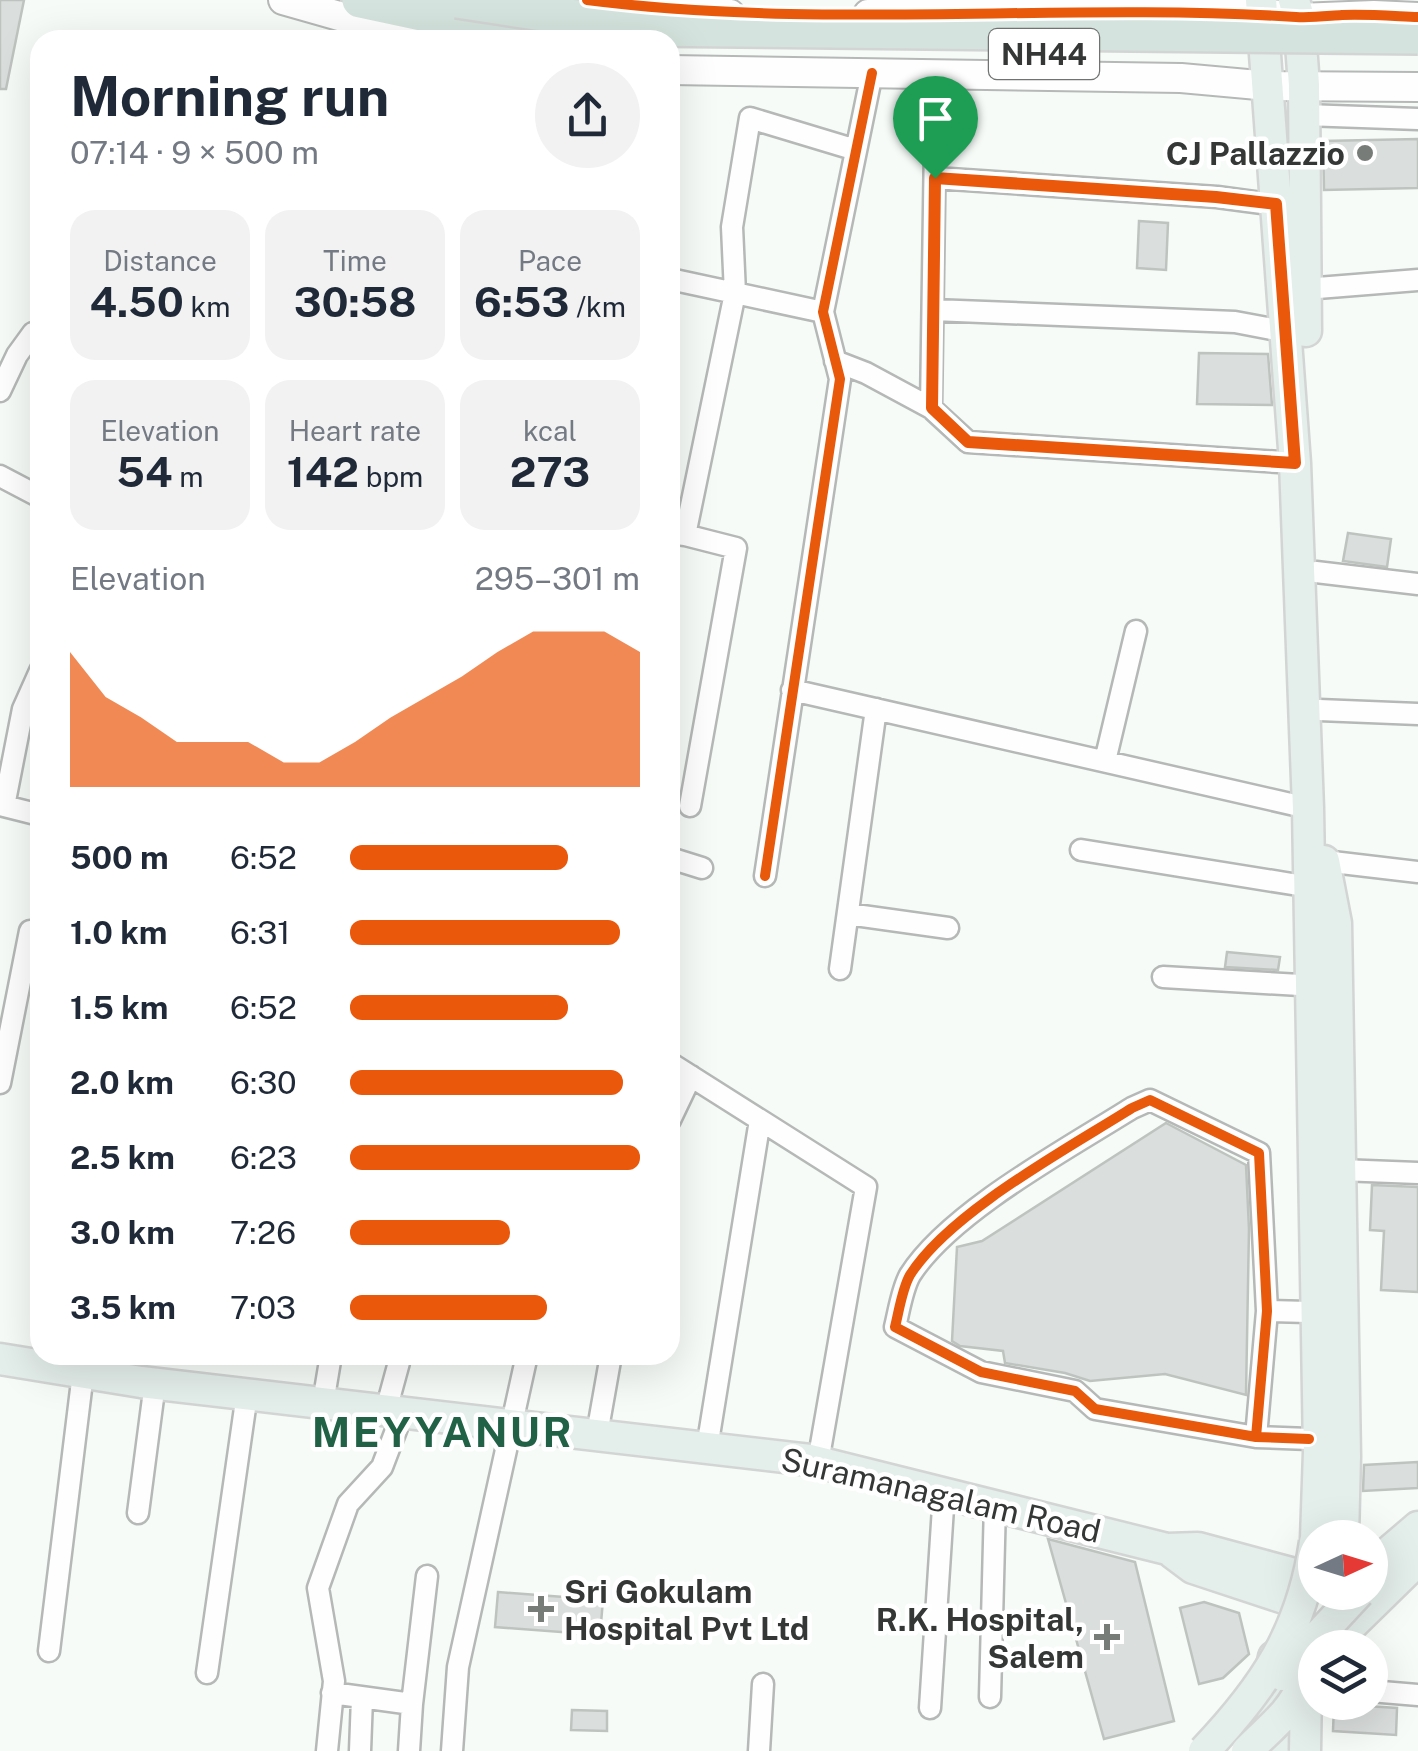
<!DOCTYPE html>
<meta charset="utf-8">
<style>
body{margin:0;font-family:"Public Sans",sans-serif;background:#f2f2f3;color:#1f2937;height:100vh;display:flex;flex-direction:column;font-size:38px;white-space:nowrap}
*{box-sizing:border-box;margin:0}
p{font-size:32px;color:#747a83}
.icon{flex:none;width:55px;height:55px;fill:none;stroke:currentColor;stroke-width:2;stroke-linecap:round;stroke-linejoin:round}
.map{position:relative;flex:1;overflow:hidden}
.panel{position:absolute;left:30px;top:30px;width:650px;height:1335px;display:flex;flex-direction:column;background:#fff;border-radius:30px;box-shadow:0 10px 40px #0002}
.panel>*{flex:none}
.needle{width:65px;rotate:86deg}
.buttons{position:absolute;left:1298px;top:1520px;display:grid;gap:20px}
.buttons a{display:grid;place-items:center;width:90px;height:90px;border-radius:50%;background:#fff;box-shadow:0 10px 40px #0002;font-size:50px}
.pin{position:absolute;display:grid;place-items:center;width:85px;height:85px;color:#fff;margin:-102px -42px;border-radius:50% 50% 50% 0;rotate:-45deg;box-shadow:0 0 10px #0007}
.pin .icon{rotate:45deg}
.round{display:grid;place-items:center;flex:none;width:105px;height:105px;border-radius:52px;background:#f2f2f3}
.overview{display:flex;align-items:center;justify-content:space-between;height:170px;padding:0 40px}
h1{font-size:55px;font-weight:700;line-height:75px}
.stats{display:grid;grid-template-columns:repeat(3,1fr);gap:15px;height:170px;padding:10px 40px}
.stats div{display:grid;align-content:center;border-radius:25px;background:#f2f2f3;text-align:center}
.stats b{font-size:42px;font-weight:700}
.stats small{font-size:28px;font-weight:400}
.stats p{font-size:28px}
.chart{height:280px;padding:20px 40px}
.chart p{display:flex;justify-content:space-between}
.chart svg{width:100%;height:180px;margin-top:10px;fill:#ea580c;opacity:.7}
ul{padding:0 40px;list-style:none;font-size:32px}
li{display:grid;grid-template-columns:160px 120px 1fr;align-items:center;height:75px}
li i{height:25px;border-radius:12px;background:#ea580c}
.map>svg:first-child{display:block}
.building{fill:#dadedc;stroke:#bfc3c0;stroke-width:2.5}
.lines{fill:none;stroke-linecap:round;stroke-linejoin:round}
.street-casing{stroke:#b5b8b6;stroke-width:25}
.secondary-casing{stroke:#b5b8b6;stroke-width:32}
.primary-casing{stroke:#d3d5d4;stroke-width:35}
.highway-casing{stroke:#d3d5d4;stroke-width:40}
.street{stroke:#fefefe;stroke-width:20}
.secondary{stroke:#fefefe;stroke-width:28}
.primary{stroke:#e4eeea;stroke-width:30}
.highway{stroke:#d4e3dd;stroke-width:35}
.primary-bridge-casing{stroke:#d3d5d4;stroke-width:35;stroke-linecap:butt}
.highway-bridge-casing{stroke:#d3d5d4;stroke-width:40;stroke-linecap:butt}
.primary-bridge{stroke:#e4eeea;stroke-width:30}
.highway-bridge{stroke:#d4e3dd;stroke-width:35}
.cycleway-casing{stroke:#fff;stroke-width:16}
.cycleway{stroke:#e8590c;stroke-width:10}
.route-casing{stroke:#fff;stroke-width:20}
.route{stroke:#ea580c;stroke-width:12}
.poi-dot{fill:#787c79;stroke:#fff;stroke-width:4}
.labels{text-anchor:middle;dominant-baseline:central;stroke-width:9;stroke-linejoin:round;paint-order:stroke}
.shield{fill:#fff;stroke:#717372;stroke-width:2.5}
.shield-label{font-size:30px;font-weight:bold;fill:#343735}
.poi-label{font-size:32px;font-weight:bold;fill:#343735;stroke:#fff;text-anchor:end}
.street-label{font-size:32px;fill:#343735;stroke:#fff}
.district-label{font-size:42px;font-weight:bold;letter-spacing:2.5px;fill:#216247;stroke:#fff}
</style>
<div class="map">
<svg width="1418" height="1751" viewBox="0 0 1418 1751">
<rect width="100%" height="100%" fill="#f6fbf8"/>
<!-- building -->
<path class="building" d="M0,0H24L6,89H0Z
M1418,139V188L1324,190L1323,141Z
M1139,221L1168,223L1166,270L1137,268Z
M1199,353L1268,354L1272,405L1197,404Z
M1348,533L1391,539L1387,567L1343,561Z
M1227,952L1280,957L1278,970L1225,967Z
M1166,1123L1246,1165L1249,1229L1246,1395L1165,1374L1090,1381L1065,1373L1005,1363L1003,1351L960,1346L952,1341L957,1247L982,1241Z
M1372,1185L1418,1187V1292L1381,1290L1384,1231L1370,1230Z
M1418,1462V1488L1363,1491L1364,1465Z
M1048,1539L1135,1562L1174,1721L1104,1739Z
M498,1592L603,1600L600,1635L495,1627Z
M1204,1602L1239,1613L1249,1654L1223,1678L1199,1684L1180,1608Z
M1334,1704L1397,1708L1396,1735L1333,1731Z
M572,1710L607,1711V1731L571,1730Z"/>
<g class="lines">
<!-- street casing -->
<g class="street-casing">
<path id="street" d="M936,76L931,408L968,442L1295,463
M1305,115L1418,119
M935,178L1217,197L1276,205
M670,279L823,312
M1305,289L1418,280
M933,310L1235,322L1288,332
M835,361L866,373L931,408
M0,391L17,355L33,333L40,332
M0,476L40,497
M670,533L685,535L735,293L732,227L750,118L856,150
M685,535L736,548L690,806
M1316,572L1418,584
M792,690L1308,808
M1319,710L1418,714
M1105,761L1136,631
M0,805L40,815
M4,806L23,709L40,671
M1081,850L1298,885
M670,858L702,868
M1324,861L1418,872
M765,876L840,379L823,312L872,73
M848,914L948,928
M840,969L876,709
M1163,977L1300,985
M670,1063L866,1187L818,1462
M0,1083L30,931
M670,1120L691,1076
M1340,1170L1418,1173
M1267,1311L1308,1312
M323,1403L331,1355
M386,1410L401,1355
M597,1434L611,1355
M1256,1437L1267,1311L1259,1153L1150,1100L1132,1108C1067,1149 950,1212 910,1275C902,1289 899,1311 895,1327L981,1372L1075,1391L1095,1409L1256,1437L1309,1439
M707,1448L760,1120
M138,1513L155,1383
M49,1651L83,1373
M207,1673L247,1394
M1370,1691L1418,1695
M332,1693L412,1704L427,1576
M990,1697L995,1504
M930,1708L944,1492
M327,1751L334,1681L318,1588L348,1504L382,1467L403,1412
M360,1751L362,1698
M409,1751L412,1704
M452,1751L458,1667L527,1355
M759,1751L763,1684"/>
</g>
<!-- secondary casing -->
<g class="secondary-casing">
<path id="secondary" d="M283,0L399,33L438,40
M587,0L730,14
M868,14L1163,11L1263,13L1299,18L1374,15L1418,17
M670,70L1181,78L1269,86L1418,87"/>
</g>
<!-- primary casing -->
<g class="primary-casing">
<path id="primary" d="M1261,0L1295,463L1308,808L1319,1452L1316,1538
M1294,0L1299,18L1304,85L1306,331
M1324,861L1336,923L1345,1456L1343,1538
M0,1359L141,1382L810,1460L1167,1549L1198,1548L1298,1575
M1173,1553L1193,1568L1290,1600
M1370,1568L1418,1527
M1328,1648L1418,1560
M1274,1657C1266,1687 1273,1722 1284,1751"/>
</g>
<!-- highway casing -->
<g class="highway-casing">
<path id="highway" d="M360,0L510,32L570,40"/>
</g>
<!-- street -->
<use href="#street" class="street"/>
<!-- secondary -->
<use href="#secondary" class="secondary"/>
<!-- primary -->
<use href="#primary" class="primary"/>
<!-- highway -->
<use href="#highway" class="highway"/>
<!-- primary-bridge casing -->
<g class="primary-bridge-casing">
<path id="primary-bridge" d="M1282,1675L1359,1592
M1204,1751C1265,1687 1302,1631 1315,1542
M1247,1751C1267,1730 1292,1713 1302,1685
M1305,1751L1306,1687L1315,1639"/>
</g>
<!-- highway-bridge casing -->
<g class="highway-bridge-casing">
<path id="highway-bridge" d="M457,0L642,28L1418,36"/>
</g>
<!-- primary-bridge -->
<use href="#primary-bridge" class="primary-bridge"/>
<!-- highway-bridge -->
<use href="#highway-bridge" class="highway-bridge"/>
<!-- cycleway casing -->
<g class="cycleway-casing">
<path id="cycleway" d="M587,0C822,30 1060,2 1296,17C1311,18 1327,16 1342,15C1367,14 1393,16 1418,17
M765,876L840,379L823,312L872,73
M1256,1437L1267,1311L1259,1153L1150,1100L1132,1108C1067,1149 950,1212 910,1275C902,1289 899,1311 895,1327L981,1372L1075,1391L1095,1409L1256,1437L1309,1439"/>
</g>
<!-- cycleway -->
<use href="#cycleway" class="cycleway"/>
</g>
<g class="lines">
<!-- route casing -->
<g class="route-casing">
<path id="route" d="M935,178L1216,197L1276,204L1295,463L968,442L932,408Z"/>
</g>
<!-- route -->
<use href="#route" class="route"/>
</g>
<!-- markers -->
<g class="poi-dot">
<circle cx="1365" cy="153" r="10"/>
<path d="M536 1594h10v10h10v10h-10v10h-10v-10h-10v-10h10z"/>
<path d="M1102 1622h10v10h10v10h-10v10h-10v-10h-10v-10h10z"/>
</g>
<g class="labels">
<!-- shield labels -->
<rect class="shield" x="989" y="29" width="110" height="50" rx="8"/>
<g class="shield-label">
<text x="1044" y="54">NH44</text>
</g>
<!-- poi labels -->
<g class="poi-label">
<text x="1345" y="153">CJ Pallazzio</text>
<text x="564" y="1591" text-anchor="start">Sri Gokulam<tspan x="564" dy="37">Hospital Pvt Ltd</tspan></text>
<text x="1084" y="1619">R.K. Hospital,<tspan x="1084" dy="37">Salem</tspan></text>
</g>
<!-- street labels -->
<g class="street-label">
<text transform="translate(941 1495) rotate(13)">Suramanagalam Road</text>
</g>
<!-- district labels -->
<g class="district-label">
<text x="443" y="1431">MEYYANUR</text>
</g>
</g>
</svg>
<div class="buttons">
<a><svg class="needle" viewBox="-14 -14 28 28"><path d="M0-13l5 13h-10z" fill="#e53935"/><path d="M0 13l5-13h-10z" fill="#747a83"/></svg></a>
<a><svg class="icon" aria-label="layers" viewBox="0 0 24 24"><path d="M12 4l9 5-9 5-9-5zM3 14l9 5 9-5"/></svg></a>
</div>
<div class="pin" style="left:935px;top:178px;background:#1e9e55"><svg class="icon" aria-label="arrive" viewBox="0 0 24 24"><path d="M6 21V4h12l-3 4 3 4H6"/></svg></div>
<section class="panel">
<div class="overview"><div><h1>Morning run</h1><p>07:14 · 9 × 500 m</p></div><a class="round"><svg class="icon" aria-label="share" viewBox="0 0 24 24"><path d="M12 15V3M7 8l5-5 5 5M5 13v7h14v-7"/></svg></a></div>
<div class="stats">
<div><p>Distance</p><b>4.50<small> km</small></b></div>
<div><p>Time</p><b>30:58</b></div>
<div><p>Pace</p><b>6:53<small> /km</small></b></div>
</div>
<div class="stats">
<div><p>Elevation</p><b>54<small> m</small></b></div>
<div><p>Heart rate</p><b>142<small> bpm</small></b></div>
<div><p>kcal</p><b>273</b></div>
</div>
<div class="chart"><p><span>Elevation</span>295–301 m</p>
<svg viewBox="0 0 160 44" preserveAspectRatio="none"><path d="M0 44V11L10 22L20 27L30 33L40 33L50 33L60 38L70 38L80 33L90 27L100 22L110 17L120 11L130 6L140 6L150 6L160 11V44z"/></svg>
</div>
<ul>
<li><b>500 m</b>6:52<i style="width:75%"></i></li>
<li><b>1.0 km</b>6:31<i style="width:93%"></i></li>
<li><b>1.5 km</b>6:52<i style="width:75%"></i></li>
<li><b>2.0 km</b>6:30<i style="width:94%"></i></li>
<li><b>2.5 km</b>6:23<i style="width:100%"></i></li>
<li><b>3.0 km</b>7:26<i style="width:55%"></i></li>
<li><b>3.5 km</b>7:03<i style="width:68%"></i></li>
</ul>
</section>
</div>
